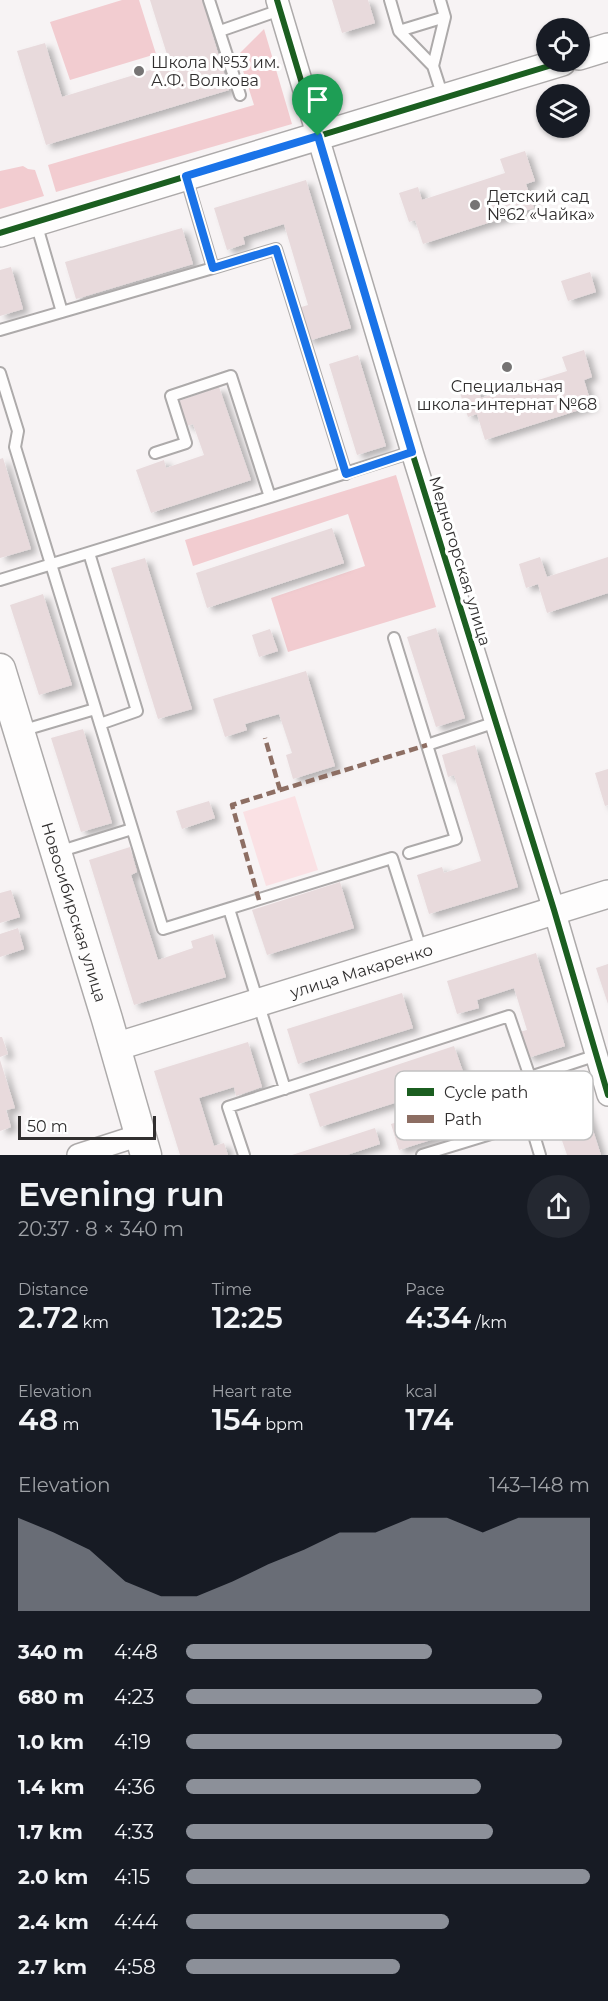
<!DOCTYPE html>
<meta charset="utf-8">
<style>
body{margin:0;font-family:Montserrat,sans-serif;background:#242831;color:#f1f3f6;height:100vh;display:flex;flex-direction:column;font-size:22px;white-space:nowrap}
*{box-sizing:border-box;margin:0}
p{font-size:20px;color:#9ea1a6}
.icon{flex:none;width:33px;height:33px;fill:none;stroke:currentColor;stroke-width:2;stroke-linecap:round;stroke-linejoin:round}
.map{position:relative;height:1155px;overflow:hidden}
.drawer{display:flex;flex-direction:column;background:#171b24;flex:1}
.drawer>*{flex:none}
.fabs{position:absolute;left:536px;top:18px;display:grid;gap:12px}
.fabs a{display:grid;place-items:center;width:54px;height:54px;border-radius:50%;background:#171b24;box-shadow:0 2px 4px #0004;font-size:30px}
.scale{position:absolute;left:18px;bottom:15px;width:138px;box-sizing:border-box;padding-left:6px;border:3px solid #312f2f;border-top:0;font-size:16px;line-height:21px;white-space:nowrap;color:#312f2f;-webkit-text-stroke:4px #fff;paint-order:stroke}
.pin{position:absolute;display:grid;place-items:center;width:51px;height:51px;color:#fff;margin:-62px -26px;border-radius:50% 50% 50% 0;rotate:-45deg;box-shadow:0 0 6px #0007}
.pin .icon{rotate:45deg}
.round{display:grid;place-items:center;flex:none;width:63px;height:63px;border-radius:32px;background:#242831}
.summary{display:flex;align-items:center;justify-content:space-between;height:102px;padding:0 18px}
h1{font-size:33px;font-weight:600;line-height:45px}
.stats{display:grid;grid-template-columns:repeat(3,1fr);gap:9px;height:102px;padding:6px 18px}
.stats div{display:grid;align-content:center}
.stats b{font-size:30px;font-weight:600}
.stats small{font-size:16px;font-weight:400}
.stats p{font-size:16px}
.chart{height:168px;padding:12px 18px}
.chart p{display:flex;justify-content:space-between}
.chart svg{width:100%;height:108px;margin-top:6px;fill:#8c9099;opacity:.7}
ul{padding:0 18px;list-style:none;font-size:20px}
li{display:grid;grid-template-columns:96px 72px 1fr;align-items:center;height:45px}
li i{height:15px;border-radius:8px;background:#8c9099}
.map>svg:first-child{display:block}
.green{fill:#fae1e4}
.forest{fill:#f2ccd0}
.building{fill:#e8dadc;filter:url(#shadow)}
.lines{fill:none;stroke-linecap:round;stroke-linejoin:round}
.service-casing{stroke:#adaaaa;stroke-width:14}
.minor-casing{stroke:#adaaaa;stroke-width:24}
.tertiary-casing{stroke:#adaaaa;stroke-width:30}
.secondary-casing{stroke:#adaaaa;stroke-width:33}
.service{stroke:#fefdfd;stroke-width:10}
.minor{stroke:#fefdfd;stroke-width:21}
.tertiary{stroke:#fefdfd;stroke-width:27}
.secondary{stroke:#fefdfd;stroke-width:30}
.quiet{stroke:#8d6e63;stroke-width:4.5;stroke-dasharray:9 4.5;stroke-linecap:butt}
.cycleway-casing{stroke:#fff;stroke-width:10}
.cycleway{stroke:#1b5e20;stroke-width:6}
.route-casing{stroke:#fff;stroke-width:12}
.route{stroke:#1a73e8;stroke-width:8}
.poi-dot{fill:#767474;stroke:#fff;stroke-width:2}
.labels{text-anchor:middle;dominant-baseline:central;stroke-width:6;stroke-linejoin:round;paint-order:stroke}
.poi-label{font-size:16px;fill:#312f2f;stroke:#fff;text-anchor:start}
.street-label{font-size:16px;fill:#312f2f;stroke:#fff}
.key{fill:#fff;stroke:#c1c1c1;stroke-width:1.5}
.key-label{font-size:16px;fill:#312f2f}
</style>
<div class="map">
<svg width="608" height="1155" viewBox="0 0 608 1155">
<defs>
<filter id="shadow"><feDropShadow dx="6" dy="4" stdDeviation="3" flood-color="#0004"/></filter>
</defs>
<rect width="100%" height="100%" fill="#f7f3f4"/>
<!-- green -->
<path class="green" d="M295,796L318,870L266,886L243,812Z"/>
<!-- forest -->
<path class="forest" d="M122,0H139L156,54L70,80L50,22Z
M264,29L292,124L56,192L48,165L254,105L238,55Z
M23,166L28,169L35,170L44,196L0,209V171Z
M396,475L436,607L288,652L271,598L365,566L348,514L193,566L185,540Z"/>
<!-- building -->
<path class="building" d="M150,0H202L229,90L46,145L17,51L45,43L62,97L170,64Z
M332,0H368L375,23L342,33Z
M525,151L535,181L526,184L534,208L423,244L415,220L409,222L399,193L418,187L422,200L505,173L500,159Z
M306,180L351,328L308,341L298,308L308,305L284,224L243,237L245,244L227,250L214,208Z
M182,228L193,264L76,299L65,262Z
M11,267L23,309L0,316V270Z
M590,272L596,292L568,301L561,281Z
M584,350L592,377L584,380L592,406L485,440L477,414L468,417L459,390L476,384L481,398L567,371L562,357Z
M358,355L386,446L357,455L329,364Z
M219,387L251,480L151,513L136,470L164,460L166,468L204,455L193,424L187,426L179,401Z
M3,458L31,549L0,558V459Z
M332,528L344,563L207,608L196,573Z
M540,557L547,577L608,557V593L547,613L538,584L526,588L519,564Z
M145,558L192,709L158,719L111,568Z
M43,594L72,685L39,695L10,605Z
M436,628L465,718L436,727L407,637Z
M270,629L278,651L259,657L252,635Z
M306,671L335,766L293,779L286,755L292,753L279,714L245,724L247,730L225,737L213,699Z
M83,729L112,823L81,832L51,738Z
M475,745L518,887L429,914L417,875L442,867L444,873L481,861L454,775L448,777L442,755Z
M608,769V805L605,806L595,773Z
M209,801L215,818L182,829L176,811Z
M130,847L137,872L131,875L158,960L193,948L191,941L213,934L226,977L134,1005L89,860Z
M340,882L354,928L267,955L252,910Z
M11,890L20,917L0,923V893Z
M18,928L24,949L0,957V934Z
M536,953L565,1046L528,1058L519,1032L527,1030L514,988L477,1000L479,1008L457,1014L447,981Z
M608,964V1004L596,968Z
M402,993L413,1028L298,1064L287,1029Z
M0,1037H2L8,1054L0,1057Z
M248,1042L262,1087L236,1096L234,1087L199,1098L214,1146L224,1143L228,1155H180L154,1071Z
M454,1046L466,1080L320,1127L309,1094Z
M0,1060L15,1108L6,1110L11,1127L0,1131Z
M578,1084L601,1155H567L556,1123L550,1125L540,1096Z
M499,1090L507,1116L399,1150L391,1124Z
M375,1128L380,1144L347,1155H292Z"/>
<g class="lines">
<!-- service casing -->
<g class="service-casing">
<path id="service" d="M209,0L240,95
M390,0L399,31L433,66L443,97
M220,31L280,10
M399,31L445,17
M433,66L445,17L440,0
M36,223L62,312
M213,268L276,249L346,474
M0,330L213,268L186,177
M0,373L18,431L15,447L163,929L392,858L422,952
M270,497L412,452
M89,553L137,711L100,724
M0,580L270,497L231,376L171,396L186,443L155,453
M394,638L456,839L409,853
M21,731L95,709
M427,745L496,722
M58,852L132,829
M229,909L285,1089
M244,1155L228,1107L509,1016L530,1077
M422,1155L530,1122
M540,1155L530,1122V1077L597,1055"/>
</g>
<!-- minor casing -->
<g class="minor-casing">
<path id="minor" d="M277,0L412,452L554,910L608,1095
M78,1155L140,1135"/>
</g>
<!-- tertiary casing -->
<g class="tertiary-casing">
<g id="tertiary">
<path d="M579,56L608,47"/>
<path d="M0,233L562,62"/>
<path id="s1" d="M115,1047L608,894"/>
</g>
</g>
<!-- secondary casing -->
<g class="secondary-casing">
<g id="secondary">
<path id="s2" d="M0,669L107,1019L146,1155"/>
</g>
</g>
<!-- service -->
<use href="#service" class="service"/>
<!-- minor -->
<use href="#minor" class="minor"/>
<!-- tertiary -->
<use href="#tertiary" class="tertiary"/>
<!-- secondary -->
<use href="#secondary" class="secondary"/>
<!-- quiet -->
<path class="quiet" d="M280,790L427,745
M259,900L232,805L280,790L265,738"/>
<!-- cycleway casing -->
<g class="cycleway-casing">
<path id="cycleway" d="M277,0L412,452L554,910L608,1095
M0,233L562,62"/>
</g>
<!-- cycleway -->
<use href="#cycleway" class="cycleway"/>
</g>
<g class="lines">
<!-- route casing -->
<g class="route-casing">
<path id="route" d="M318,136L412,452L346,474L276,249L213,268L186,176Z"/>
</g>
<!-- route -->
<use href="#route" class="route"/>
</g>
<!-- markers -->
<g class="poi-dot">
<circle cx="139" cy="71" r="6"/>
<circle cx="475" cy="205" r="6"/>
<circle cx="507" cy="367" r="6"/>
</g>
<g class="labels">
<!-- poi labels -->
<g class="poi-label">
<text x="151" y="62">Школа №53 им.<tspan x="151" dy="18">А.Ф. Волкова</tspan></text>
<text x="487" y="196">Детский сад<tspan x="487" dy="18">№62 «Чайка»</tspan></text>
<text x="507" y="386" text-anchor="middle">Специальная<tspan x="507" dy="18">школа-интернат №68</tspan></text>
</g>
<!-- street labels -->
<g class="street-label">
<text transform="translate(460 561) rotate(73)">Медногорская улица</text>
<text stroke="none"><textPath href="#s2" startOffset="254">Новосибирская улица</textPath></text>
<text stroke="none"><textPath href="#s1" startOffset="258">улица Макаренко</textPath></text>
</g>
</g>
<!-- legend -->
<rect x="395" y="1071" width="198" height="69" rx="9" class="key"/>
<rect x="407" y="1088" width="27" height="8" fill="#1b5e20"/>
<rect x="407" y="1115" width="27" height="8" fill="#8d6e63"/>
<g class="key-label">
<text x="444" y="1098">Cycle path</text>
<text x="444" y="1125">Path</text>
</g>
</svg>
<div class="fabs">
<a><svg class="icon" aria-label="locate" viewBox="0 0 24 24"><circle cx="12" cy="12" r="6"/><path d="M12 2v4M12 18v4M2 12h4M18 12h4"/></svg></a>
<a><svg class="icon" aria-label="layers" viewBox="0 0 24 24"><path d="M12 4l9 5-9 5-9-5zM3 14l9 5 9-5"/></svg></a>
</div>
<div class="scale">50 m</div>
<div class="pin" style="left:318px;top:136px;background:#1e9e55"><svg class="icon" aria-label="arrive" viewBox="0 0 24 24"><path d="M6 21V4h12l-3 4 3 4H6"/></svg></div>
</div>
<section class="drawer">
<div class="summary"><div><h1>Evening run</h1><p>20:37 · 8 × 340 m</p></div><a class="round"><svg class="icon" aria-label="share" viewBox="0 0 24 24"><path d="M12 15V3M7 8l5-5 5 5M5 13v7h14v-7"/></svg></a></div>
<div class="stats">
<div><p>Distance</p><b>2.72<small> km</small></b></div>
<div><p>Time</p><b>12:25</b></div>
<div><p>Pace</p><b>4:34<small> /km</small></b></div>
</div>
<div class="stats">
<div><p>Elevation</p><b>48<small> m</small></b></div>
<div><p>Heart rate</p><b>154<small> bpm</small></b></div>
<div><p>kcal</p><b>174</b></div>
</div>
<div class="chart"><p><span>Elevation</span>143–148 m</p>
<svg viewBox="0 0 160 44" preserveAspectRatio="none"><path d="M0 44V6L10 12L20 19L30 32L40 38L50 38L60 32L70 25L80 19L90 12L100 12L110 6L120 6L130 12L140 6L150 6L160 6V44z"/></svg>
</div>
<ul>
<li><b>340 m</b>4:48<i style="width:61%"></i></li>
<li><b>680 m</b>4:23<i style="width:88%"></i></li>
<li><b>1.0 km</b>4:19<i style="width:93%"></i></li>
<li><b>1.4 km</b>4:36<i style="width:73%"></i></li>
<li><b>1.7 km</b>4:33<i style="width:76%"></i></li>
<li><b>2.0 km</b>4:15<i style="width:100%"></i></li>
<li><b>2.4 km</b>4:44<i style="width:65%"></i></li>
<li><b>2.7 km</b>4:58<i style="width:53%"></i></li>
</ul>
</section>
